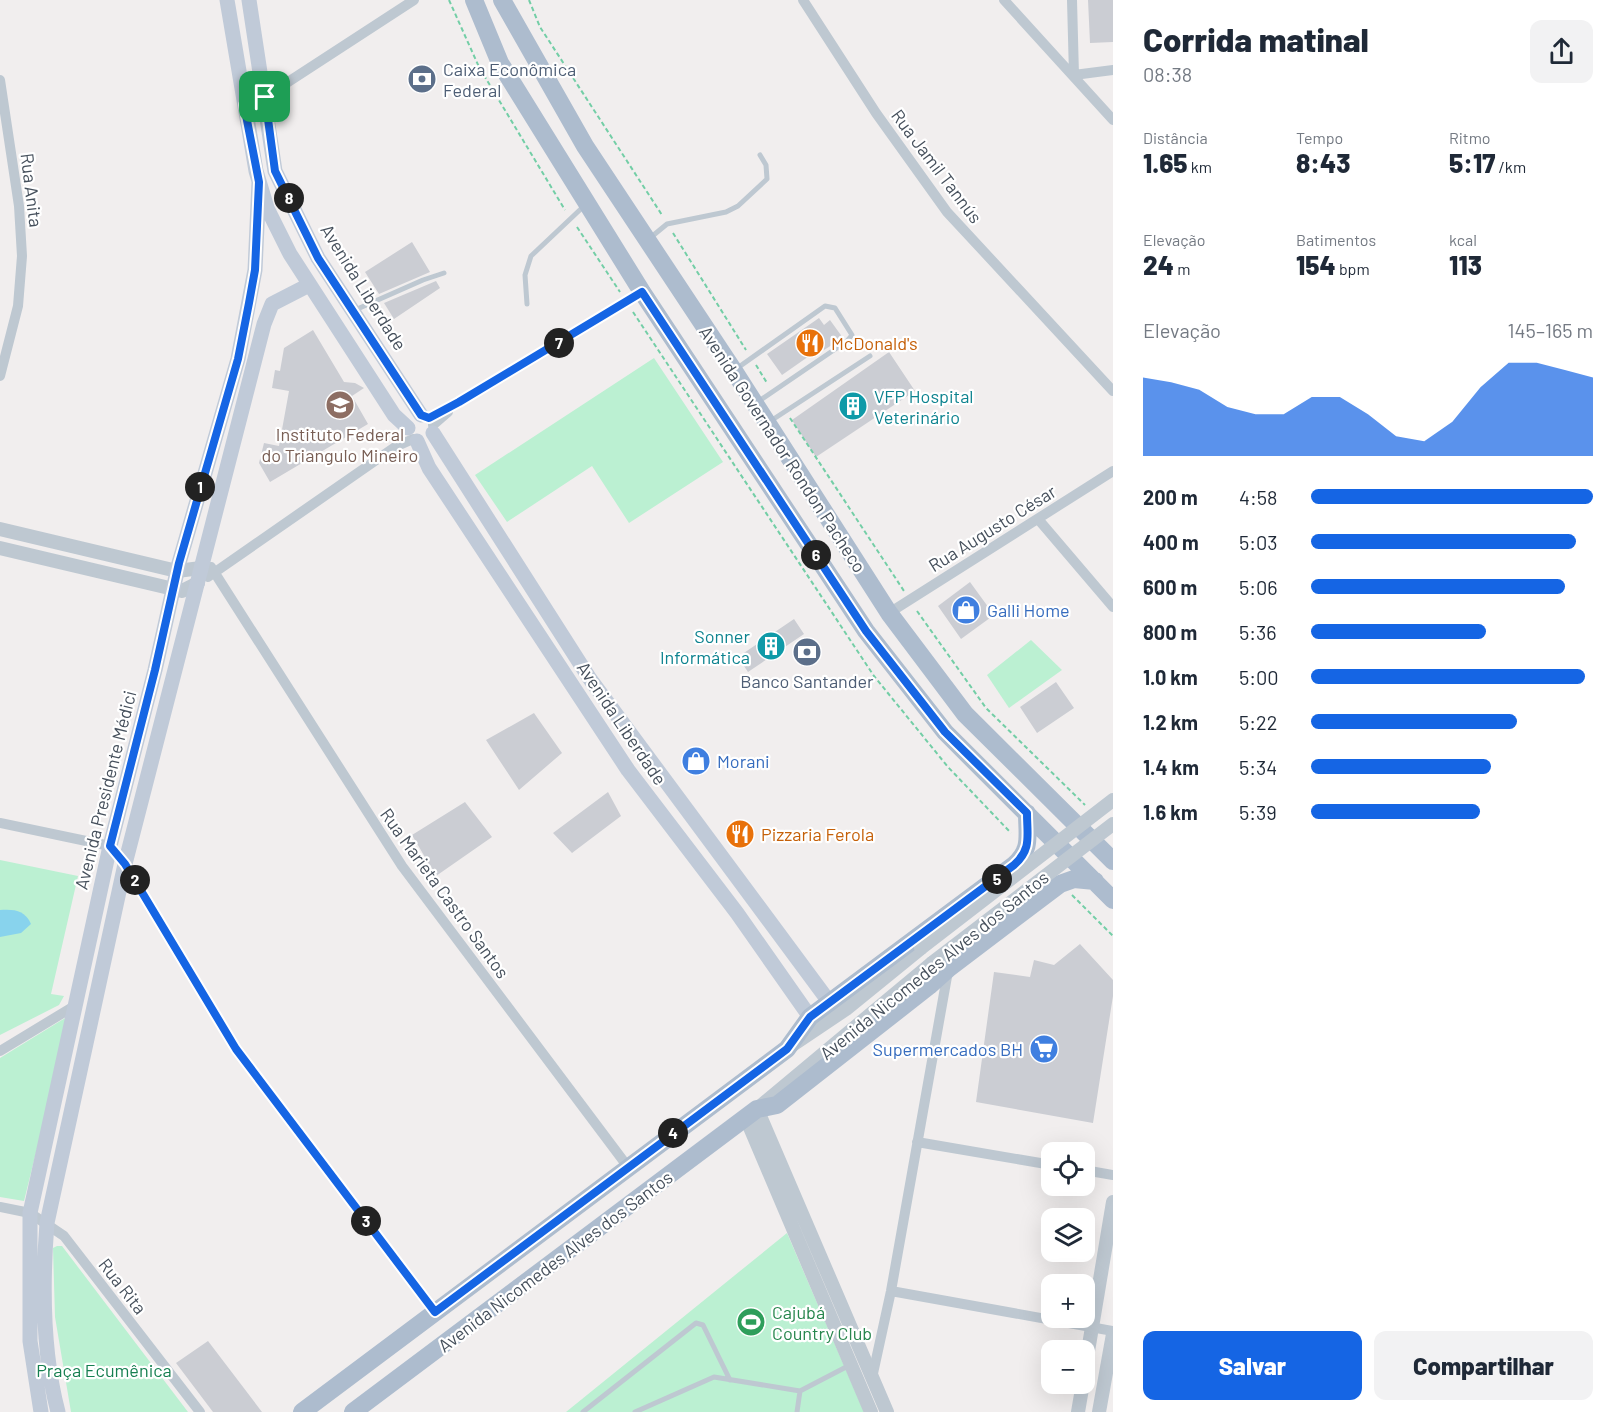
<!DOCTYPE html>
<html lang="pt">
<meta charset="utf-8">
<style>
body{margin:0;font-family:Barlow,sans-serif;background:#f2f2f3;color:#1f2937;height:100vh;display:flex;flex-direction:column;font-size:22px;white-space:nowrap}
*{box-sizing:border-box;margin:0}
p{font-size:20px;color:#747a83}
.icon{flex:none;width:33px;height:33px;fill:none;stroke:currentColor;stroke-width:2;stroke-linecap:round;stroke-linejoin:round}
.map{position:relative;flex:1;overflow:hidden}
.drawer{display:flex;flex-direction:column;background:#fff;width:510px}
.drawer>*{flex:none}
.tools{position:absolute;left:1041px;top:1142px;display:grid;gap:12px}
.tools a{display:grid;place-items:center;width:54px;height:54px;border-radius:12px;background:#fff;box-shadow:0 6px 24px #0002;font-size:30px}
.pin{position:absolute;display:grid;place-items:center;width:51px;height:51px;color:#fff;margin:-26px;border-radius:12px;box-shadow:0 3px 9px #0006}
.km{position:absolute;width:30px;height:30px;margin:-15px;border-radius:50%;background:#222;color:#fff;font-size:16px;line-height:30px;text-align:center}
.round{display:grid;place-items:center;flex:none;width:63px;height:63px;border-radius:12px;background:#f2f2f3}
.summary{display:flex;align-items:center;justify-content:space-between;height:102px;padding:0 30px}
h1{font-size:33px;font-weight:800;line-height:45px}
.figures{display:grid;grid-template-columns:repeat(3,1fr);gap:9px;height:102px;padding:6px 30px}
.figures div{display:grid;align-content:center}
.figures b{font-size:26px;font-weight:800}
.figures small{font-size:16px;font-weight:400}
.figures p{font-size:16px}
.chart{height:168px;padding:12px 30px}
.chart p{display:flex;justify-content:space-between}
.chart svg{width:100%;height:108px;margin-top:6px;fill:#1565e4;opacity:.7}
.action{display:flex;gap:12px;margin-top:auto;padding:12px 30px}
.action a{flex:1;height:69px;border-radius:12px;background:#1565e4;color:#fff;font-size:24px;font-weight:800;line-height:69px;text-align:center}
.action a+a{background:#f2f2f3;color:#1f2937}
ul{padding:0 30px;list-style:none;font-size:20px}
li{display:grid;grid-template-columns:96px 72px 1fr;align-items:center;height:45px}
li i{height:15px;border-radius:8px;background:#1565e4}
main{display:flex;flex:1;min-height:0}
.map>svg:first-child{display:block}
.green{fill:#bbf0d2}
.water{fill:#88d3ed}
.building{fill:#cbcdd3}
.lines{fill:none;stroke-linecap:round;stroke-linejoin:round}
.path{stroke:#73cea6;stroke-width:2;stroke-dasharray:4.5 3;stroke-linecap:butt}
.service{stroke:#bec8d1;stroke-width:5}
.minor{stroke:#bec8d1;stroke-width:10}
.tertiary{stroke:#bec8d1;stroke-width:14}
.secondary{stroke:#c0cad8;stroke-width:15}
.primary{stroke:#adbcce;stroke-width:18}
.tertiary-bridge{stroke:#bec8d1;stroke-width:14}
.route-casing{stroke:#fff;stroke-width:12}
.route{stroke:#1565e4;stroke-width:8}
.labels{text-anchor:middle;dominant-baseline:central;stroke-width:4.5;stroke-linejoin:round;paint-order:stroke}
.service-label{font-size:18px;fill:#4e5e75;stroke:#fff;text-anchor:start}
.street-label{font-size:18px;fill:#46505c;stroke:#fff}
.food-label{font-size:18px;fill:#c56008;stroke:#fff;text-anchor:start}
.culture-label{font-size:18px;fill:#0d838f;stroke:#fff;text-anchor:start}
.education-label{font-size:18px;fill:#785e54;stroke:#fff}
.shop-label{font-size:18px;fill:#366cbe;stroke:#fff;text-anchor:start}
.leisure-label{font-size:18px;fill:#27864d;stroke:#fff;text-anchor:start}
.park-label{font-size:18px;fill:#157f50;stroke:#fff}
</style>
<main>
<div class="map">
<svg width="1113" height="1412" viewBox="0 0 1113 1412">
<rect width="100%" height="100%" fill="#f1eeee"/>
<!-- green -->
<path class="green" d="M654,358L723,462L629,523L592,466L507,522L475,475Z
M1031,640L1062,670L1009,708L987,675Z
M0,860L78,876L51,994L64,996L59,1005L0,1035Z
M70,1015L24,1201L0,1197V1058Z
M787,1233L864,1412H566Z
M57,1246H62L188,1412H71L55,1317L53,1248Z"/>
<!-- water -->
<path class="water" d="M0,910C14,909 25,910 31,924L21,933L0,937Z"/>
<!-- building -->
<path class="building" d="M1088,0H1113V42L1090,43Z
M412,242L430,272L379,294L365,272Z
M436,281L440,288L394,319L384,303Z
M819,318L824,325L830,320L843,338L824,350L822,347L782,375L767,354Z
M313,330L344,382L355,383L364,388L352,396L368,424L270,482L259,463L264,443L279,446L289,391L272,388L275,370L280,371L284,348Z
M889,352L915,391L816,457L792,420Z
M970,582L994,615L961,639L938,606Z
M794,619L804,634L748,672L738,657Z
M1056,682L1074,708L1037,733L1020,707Z
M534,713L562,753L519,790L486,740Z
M608,792L621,816L572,853L553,833Z
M465,802L492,837L436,876L412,835Z
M1080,944L1113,980V996L1093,1123L976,1102L994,972L1030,977L1034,960L1054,965Z
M208,1341L262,1412H213L176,1363Z"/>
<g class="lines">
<!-- path -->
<path class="path" d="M449,0L479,67L565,210
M529,0L540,27L662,215
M577,227L620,292
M673,233L746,350
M633,312L874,676L948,767L1011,833
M756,365L767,383
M790,418L904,591
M917,611L986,708L1085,805
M1072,895L1113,936"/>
<!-- service -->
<path class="service" d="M650,238L667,224L726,212L738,206L767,179L766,165L760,155
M527,304L525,275L531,256L584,206
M355,310L423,280L444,273
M736,369L825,306L835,308L852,335L847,341L756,403
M769,422L870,356
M583,1412L696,1323L703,1325L730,1380
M635,1412L714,1377L800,1391L850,1365
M797,1412L800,1391"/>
<!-- minor -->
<path class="minor" d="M803,0L876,113L947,212L1113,391
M1004,0L1113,120
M1072,0L1074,75L1113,70
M0,80L19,206L22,256L18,306L0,376
M244,105L265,97L414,0
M429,418L459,402L642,292
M433,425L448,412
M1038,519L1113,607
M211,567L402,866L628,1167
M208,577L395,447L413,439
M889,613L1113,471
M0,823L110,846L125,864L236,1049L435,1312
M0,1051L76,1005
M917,1142L1052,1165
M1084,1170L1113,1175
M0,1207L30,1213L64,1236L200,1412
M891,1291L1113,1331
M872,1378L891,1291L948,971"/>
<!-- tertiary -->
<path class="tertiary" d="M0,529L177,571L201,568
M0,548L182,591L198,583
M791,1046L846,1009L921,948
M746,1118L871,1412
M1084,1375L1113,1202
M887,1412L757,1109L932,963
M1078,1412L1083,1383
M1099,1412L1113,1334"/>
<!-- secondary -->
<path class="secondary" d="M227,0L256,171L267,208L290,254L394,415L408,428
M249,0L275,171L318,258L421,415
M433,433L590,679L830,1003
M417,441L429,468L628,770L737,913L810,1017
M41,1412L30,1341V1213L110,846L155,670L179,563L238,359L255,270L259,182
M58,1412C42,1351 42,1286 47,1223L125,864L264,324L272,304L309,285"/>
<!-- primary -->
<path class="primary" d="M474,0L500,63L642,292L866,631L945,732L1113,900
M502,0L585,146L734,371L889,613L965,714L1113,861
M302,1412L787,1049L810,1017L1014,865C1032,849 1027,836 1027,813
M353,1412L757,1109L777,1105L929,986L949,968L1060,884L1074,879L1095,881"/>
<!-- tertiary-bridge -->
<path class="tertiary-bridge" d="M921,948L1113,800
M932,963L1113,824"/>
</g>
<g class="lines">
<!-- route casing -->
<g class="route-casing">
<path id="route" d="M265,97L275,171L318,258L421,415L429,418L459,402L642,292L866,631L945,732L1027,813C1027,836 1032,849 1014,865L810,1017L787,1049L435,1312L236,1049L125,864L110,846L155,670L179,563L238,359L249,303L255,270L259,182L244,105Z"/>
</g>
<!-- route -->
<use href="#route" class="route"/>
</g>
<!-- icons -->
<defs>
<g id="bank-disc" transform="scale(1.5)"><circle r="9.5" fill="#5c6f8a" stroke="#fff"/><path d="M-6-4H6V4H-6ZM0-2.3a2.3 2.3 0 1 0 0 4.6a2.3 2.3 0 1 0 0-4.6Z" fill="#fff"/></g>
<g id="restaurant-disc" transform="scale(1.5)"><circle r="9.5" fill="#e8710a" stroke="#fff"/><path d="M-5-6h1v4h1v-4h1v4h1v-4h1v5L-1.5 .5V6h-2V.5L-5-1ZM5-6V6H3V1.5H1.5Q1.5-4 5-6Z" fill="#fff"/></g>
<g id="school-disc" transform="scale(1.5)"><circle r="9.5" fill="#8d6e63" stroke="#fff"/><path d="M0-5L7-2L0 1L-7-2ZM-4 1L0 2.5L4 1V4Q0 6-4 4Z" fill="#fff"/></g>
<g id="building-disc" transform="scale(1.5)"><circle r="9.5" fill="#0f9aa8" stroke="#fff"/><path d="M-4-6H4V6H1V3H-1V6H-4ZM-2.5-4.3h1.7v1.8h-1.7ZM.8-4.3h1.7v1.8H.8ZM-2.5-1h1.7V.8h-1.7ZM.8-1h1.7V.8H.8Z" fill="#fff"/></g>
<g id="shop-disc" transform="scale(1.5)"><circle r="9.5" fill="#3f7fe0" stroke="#fff"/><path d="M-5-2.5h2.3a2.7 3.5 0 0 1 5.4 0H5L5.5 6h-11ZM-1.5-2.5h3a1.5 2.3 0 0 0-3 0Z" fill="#fff"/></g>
<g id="supermarket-disc" transform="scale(1.5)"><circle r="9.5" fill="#3f7fe0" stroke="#fff"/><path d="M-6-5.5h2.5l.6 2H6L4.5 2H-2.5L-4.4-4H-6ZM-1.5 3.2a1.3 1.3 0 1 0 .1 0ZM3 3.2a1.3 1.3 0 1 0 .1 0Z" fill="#fff"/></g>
<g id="stadium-disc" transform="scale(1.5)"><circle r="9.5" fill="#2e9e5b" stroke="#fff"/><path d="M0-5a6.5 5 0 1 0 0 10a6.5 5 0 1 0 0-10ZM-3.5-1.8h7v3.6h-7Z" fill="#fff"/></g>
</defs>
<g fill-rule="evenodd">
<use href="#bank-disc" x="422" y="79"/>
<use href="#restaurant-disc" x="810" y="343"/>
<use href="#school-disc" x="340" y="405"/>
<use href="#building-disc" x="853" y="406"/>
<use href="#shop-disc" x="966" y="610"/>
<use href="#building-disc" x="771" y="646"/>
<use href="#bank-disc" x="807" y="652"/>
<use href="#shop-disc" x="696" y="761"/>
<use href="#restaurant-disc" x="740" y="834"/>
<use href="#supermarket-disc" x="1044" y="1049"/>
<use href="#stadium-disc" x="751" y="1322"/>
</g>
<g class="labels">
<!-- service labels -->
<g class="service-label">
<text x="443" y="69">Caixa Econômica<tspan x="443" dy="21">Federal</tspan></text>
<text x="807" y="681" text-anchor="middle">Banco Santander</text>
</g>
<!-- street labels -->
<g class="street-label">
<text transform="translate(937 166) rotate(53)">Rua Jamil Tannús</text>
<text transform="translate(32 190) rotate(83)">Rua Anita</text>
<text transform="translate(364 287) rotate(58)">Avenida Liberdade</text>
<text transform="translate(783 449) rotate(57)">Avenida Governador Rondon Pacheco</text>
<text transform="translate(992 528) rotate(-32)">Rua Augusto César</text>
<text transform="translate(622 723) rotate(56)">Avenida Liberdade</text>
<text transform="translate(105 790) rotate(-76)">Avenida Presidente Médici</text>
<text transform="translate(445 893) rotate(54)">Rua Marieta Castro Santos</text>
<text transform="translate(934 965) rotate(-39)">Avenida Nicomedes Alves dos Santos</text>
<text transform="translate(555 1261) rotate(-37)">Avenida Nicomedes Alves dos Santos</text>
<text transform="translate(123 1286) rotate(52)">Rua Rita</text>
</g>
<!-- food labels -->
<g class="food-label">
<text x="831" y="343">McDonald's</text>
<text x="761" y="834">Pizzaria Ferola</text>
</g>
<!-- culture labels -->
<g class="culture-label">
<text x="874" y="396">VFP Hospital<tspan x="874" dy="21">Veterinário</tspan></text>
<text x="750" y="636" text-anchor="end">Sonner<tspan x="750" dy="21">Informática</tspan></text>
</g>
<!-- education labels -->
<g class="education-label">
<text x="340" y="434">Instituto Federal<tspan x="340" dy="21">do Triangulo Mineiro</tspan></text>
</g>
<!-- shop labels -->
<g class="shop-label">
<text x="987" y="610">Galli Home</text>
<text x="717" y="761">Morani</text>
<text x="1023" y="1049" text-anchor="end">Supermercados BH</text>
</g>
<!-- leisure labels -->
<g class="leisure-label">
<text x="772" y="1312">Cajubá<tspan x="772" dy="21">Country Club</tspan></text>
</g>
<!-- park labels -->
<g class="park-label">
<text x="104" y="1370">Praça Ecumênica</text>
</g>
</g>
</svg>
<div class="tools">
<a><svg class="icon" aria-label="locate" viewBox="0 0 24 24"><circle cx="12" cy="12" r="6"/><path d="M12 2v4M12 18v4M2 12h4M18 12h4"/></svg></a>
<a><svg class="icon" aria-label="layers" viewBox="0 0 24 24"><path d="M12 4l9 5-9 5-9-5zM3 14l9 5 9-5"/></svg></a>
<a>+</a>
<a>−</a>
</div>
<div class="pin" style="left:265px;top:97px;background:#1e9e55"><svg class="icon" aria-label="arrive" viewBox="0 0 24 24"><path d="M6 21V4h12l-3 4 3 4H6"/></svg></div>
<b class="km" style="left:200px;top:487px">1</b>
<b class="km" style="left:135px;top:880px">2</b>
<b class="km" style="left:366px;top:1221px">3</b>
<b class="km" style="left:673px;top:1133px">4</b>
<b class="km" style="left:997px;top:879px">5</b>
<b class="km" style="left:816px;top:555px">6</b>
<b class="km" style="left:559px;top:343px">7</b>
<b class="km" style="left:289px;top:198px">8</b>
</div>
<section class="drawer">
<div class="summary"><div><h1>Corrida matinal</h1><p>08:38</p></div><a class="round"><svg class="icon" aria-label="share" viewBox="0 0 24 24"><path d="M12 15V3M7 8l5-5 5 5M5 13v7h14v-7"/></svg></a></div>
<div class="figures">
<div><p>Distância</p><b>1.65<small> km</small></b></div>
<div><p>Tempo</p><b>8:43</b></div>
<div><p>Ritmo</p><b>5:17<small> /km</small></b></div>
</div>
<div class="figures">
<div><p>Elevação</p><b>24<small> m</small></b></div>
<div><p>Batimentos</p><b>154<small> bpm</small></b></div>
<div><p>kcal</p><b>113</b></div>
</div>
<div class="chart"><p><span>Elevação</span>145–165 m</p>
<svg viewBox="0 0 160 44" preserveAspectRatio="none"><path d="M0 44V12L10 14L20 17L30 24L40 27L50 27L60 20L70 20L80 27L90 36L100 38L110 30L120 16L130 6L140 6L150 9L160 12V44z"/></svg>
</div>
<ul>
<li><b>200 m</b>4:58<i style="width:100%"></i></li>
<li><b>400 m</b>5:03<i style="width:94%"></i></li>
<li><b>600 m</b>5:06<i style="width:90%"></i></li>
<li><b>800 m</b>5:36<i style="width:62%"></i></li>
<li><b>1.0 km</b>5:00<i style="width:97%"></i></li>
<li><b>1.2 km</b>5:22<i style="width:73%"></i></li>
<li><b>1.4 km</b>5:34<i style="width:64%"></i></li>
<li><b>1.6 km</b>5:39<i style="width:60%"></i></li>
</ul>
<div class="action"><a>Salvar</a><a>Compartilhar</a></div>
</section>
</main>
